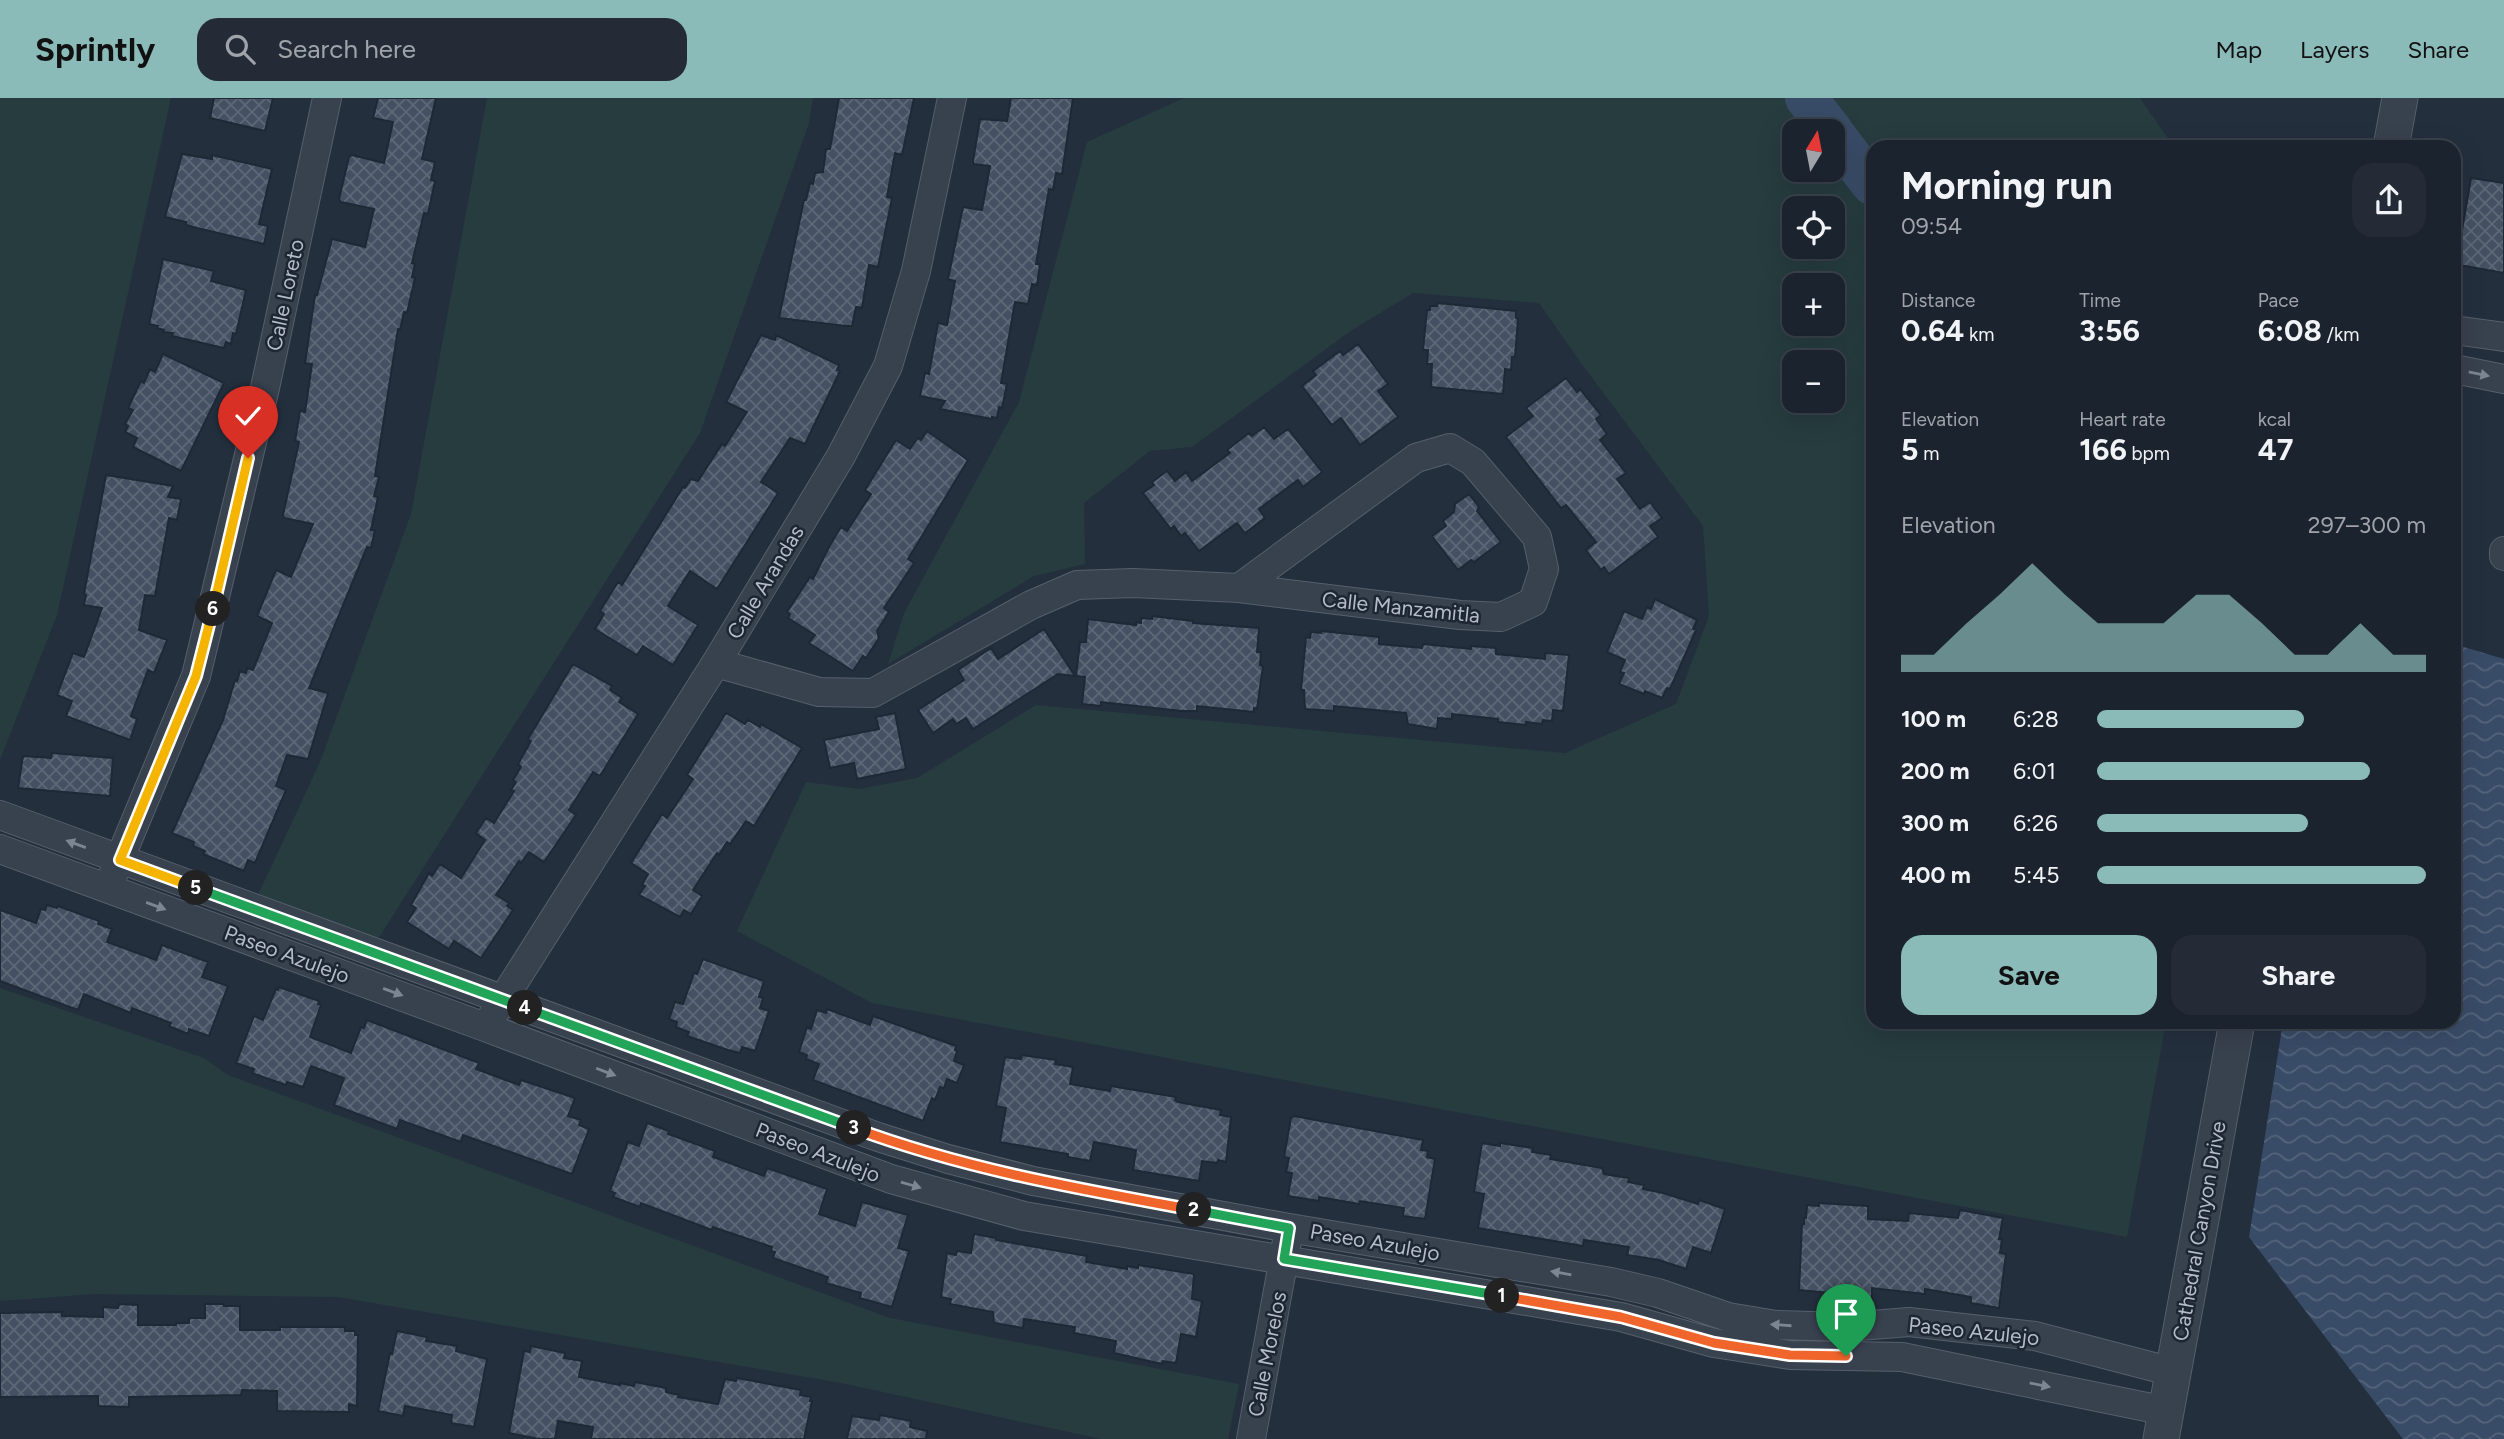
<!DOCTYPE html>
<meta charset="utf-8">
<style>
body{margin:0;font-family:Figtree,sans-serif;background:#242b36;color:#f1f3f6;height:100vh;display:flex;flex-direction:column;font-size:26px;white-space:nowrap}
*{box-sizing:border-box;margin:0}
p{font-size:23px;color:#a0a4aa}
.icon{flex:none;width:38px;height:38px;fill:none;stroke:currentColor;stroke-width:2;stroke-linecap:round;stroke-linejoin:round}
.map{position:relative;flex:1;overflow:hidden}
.panel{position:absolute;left:1866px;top:42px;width:595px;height:889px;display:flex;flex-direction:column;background:#1b232e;border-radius:21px;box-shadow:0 7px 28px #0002,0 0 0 2px #39404a}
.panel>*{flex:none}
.needle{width:46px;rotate:10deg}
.controls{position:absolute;left:1782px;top:21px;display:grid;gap:14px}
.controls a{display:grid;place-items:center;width:63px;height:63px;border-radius:14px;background:#1b232e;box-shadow:0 7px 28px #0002,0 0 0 2px #39404a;font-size:35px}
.pin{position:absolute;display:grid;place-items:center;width:60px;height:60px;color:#fff;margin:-72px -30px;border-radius:50% 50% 50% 0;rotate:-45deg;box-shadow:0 0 7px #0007}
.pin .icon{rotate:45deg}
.km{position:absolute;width:35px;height:35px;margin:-18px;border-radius:50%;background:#222;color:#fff;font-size:19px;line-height:35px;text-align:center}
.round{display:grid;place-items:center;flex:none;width:74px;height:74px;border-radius:21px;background:#242b36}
.summary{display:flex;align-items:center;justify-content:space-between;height:119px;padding:0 35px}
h1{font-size:38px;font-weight:700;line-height:52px}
.stats{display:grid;grid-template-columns:repeat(3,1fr);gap:10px;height:119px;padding:7px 35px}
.stats div{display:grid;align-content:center}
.stats b{font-size:30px;font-weight:700}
.stats small{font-size:19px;font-weight:400}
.stats p{font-size:19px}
.chart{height:196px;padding:14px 35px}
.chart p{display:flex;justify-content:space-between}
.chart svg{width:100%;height:126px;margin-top:7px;fill:#8bbbb9;opacity:.7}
.button{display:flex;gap:14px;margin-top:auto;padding:14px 35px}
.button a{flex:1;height:80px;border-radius:21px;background:#8bbbb9;color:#111;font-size:28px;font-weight:700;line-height:80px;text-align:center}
.button a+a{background:#242b36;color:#f1f3f6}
ul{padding:0 35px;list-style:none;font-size:23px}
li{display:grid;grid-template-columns:112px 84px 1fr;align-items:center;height:52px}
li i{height:18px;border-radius:9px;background:#8bbbb9}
header{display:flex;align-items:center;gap:42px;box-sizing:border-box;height:98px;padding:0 35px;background:#8bbbb9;color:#111}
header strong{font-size:33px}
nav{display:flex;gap:38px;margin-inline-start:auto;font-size:24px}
.search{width:490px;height:63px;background:#242b36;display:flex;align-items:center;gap:18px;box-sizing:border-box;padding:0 24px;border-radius:21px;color:#a0a4aa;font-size:26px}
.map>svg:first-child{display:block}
.grass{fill:#263c3f;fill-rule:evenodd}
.water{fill:url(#water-waves)}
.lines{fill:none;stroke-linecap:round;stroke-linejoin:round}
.river{stroke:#394c67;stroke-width:42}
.building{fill:url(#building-cross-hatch);stroke:#1f2835;stroke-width:2}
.minor-casing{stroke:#565f6c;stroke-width:30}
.tertiary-casing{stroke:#565f6c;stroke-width:37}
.minor{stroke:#38414e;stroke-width:28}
.tertiary{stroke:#38414e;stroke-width:35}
.oneway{fill:#7c8592}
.split-1-casing{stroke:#fff;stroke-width:14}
.split-2-casing{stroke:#fff;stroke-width:14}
.split-3-casing{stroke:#fff;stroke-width:14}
.split-4-casing{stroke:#fff;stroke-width:14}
.split-5-casing{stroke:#fff;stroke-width:14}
.split-6-casing{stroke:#fff;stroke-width:14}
.split-7-casing{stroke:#fff;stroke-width:14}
.split-1{stroke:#f0652b;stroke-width:9}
.split-2{stroke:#22a559;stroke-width:9}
.split-3{stroke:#f0652b;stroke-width:9}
.split-4{stroke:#22a559;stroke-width:9}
.split-5{stroke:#22a559;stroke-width:9}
.split-6{stroke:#f5b400;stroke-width:9}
.split-7{stroke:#f5b400;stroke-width:9}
.labels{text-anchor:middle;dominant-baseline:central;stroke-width:5;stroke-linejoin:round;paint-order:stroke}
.street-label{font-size:21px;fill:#b4bcc9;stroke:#1d2633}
</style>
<header>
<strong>Sprintly</strong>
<div class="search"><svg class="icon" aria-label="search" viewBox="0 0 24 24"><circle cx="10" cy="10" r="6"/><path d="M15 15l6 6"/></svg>Search here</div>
<nav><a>Map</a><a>Layers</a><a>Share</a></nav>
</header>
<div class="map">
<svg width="2504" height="1341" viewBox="0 0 2504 1341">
<defs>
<pattern id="water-waves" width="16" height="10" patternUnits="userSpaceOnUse" patternTransform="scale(1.75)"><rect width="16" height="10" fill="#394c67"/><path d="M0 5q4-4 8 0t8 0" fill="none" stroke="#53647b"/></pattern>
<pattern id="building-cross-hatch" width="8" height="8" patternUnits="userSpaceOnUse" patternTransform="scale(1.75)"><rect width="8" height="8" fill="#455162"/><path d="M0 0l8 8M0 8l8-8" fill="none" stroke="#5d6877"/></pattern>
</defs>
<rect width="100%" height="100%" fill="#242f3e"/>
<!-- grass -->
<path class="grass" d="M0,0H171L57,517L0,662Z
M487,0H813L809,25L700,335L378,841L258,797L320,664L411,416Z
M1184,0H2140L2174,49H1872V924H2166L2127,1139L872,905L737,833L806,684L859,691L917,680L1036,607L1565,655L1676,606L1709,518L1703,428L1581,265L1539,205L1413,195L1352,232L1192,349L1150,353L1084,405L1085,466L1034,478L888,566L904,515L1019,304L1087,44ZM1794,33H1832V72H1794ZM1794,110H1832V149H1794ZM1832,187V226H1794V187ZM1794,264H1832V303H1794Z
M0,890L204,960L228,977L890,1220L1239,1286L1228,1341H1101L841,1285L338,1199L95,1196L0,1203Z"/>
<!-- water -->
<path class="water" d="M2454,543L2457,547L2504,561V1341H2403L2249,1139L2283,924H2454Z"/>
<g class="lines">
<!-- river -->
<path class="river" d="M1806,0L1832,33
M1832,34L1872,86"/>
</g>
<!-- building -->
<path class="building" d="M214,0H273L265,33L210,20Z
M378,0H436L422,61L435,64L431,82L435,83L428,116L424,115L412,165L415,166L412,179L415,180L407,215L404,214L400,232L398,231L375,378L379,379L374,398L378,399L371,432H375L371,450L367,449L309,590L328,595L308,661L287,657L276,688L286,692L255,765L248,762L244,773L203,756L205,753L193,748L194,744L172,735L223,622L235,582L237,583L240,573L246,575L247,570L253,572L272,525L257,518L276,472L291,479L313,426L284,420L283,417L299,344L295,343L300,313L305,314L312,266L305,265L315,197H317L332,141L365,149L374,111L341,104L339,101L349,59L352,57L384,65L393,24L373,20Z
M839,0H914L902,57L895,55L887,99L892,100L878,169L869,167L862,210L856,209L852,228H846L779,220L804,102H806L810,85L813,86L815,75L823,74L826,51H830Z
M1011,0H1073L1062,76L1056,75L1053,92L1049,91L1036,166H1040L1037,187L1032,186L1028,206L1015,204L1001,285L1007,286L1002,310L999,309L997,320L992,319V321L940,311L945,303L920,298L925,275L929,276L938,225L947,227L955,183L948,181L963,109L982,112L990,68L974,66L973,63L980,21L1007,23Z
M182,56L212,61V57L272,71L259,126L268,128L264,146L197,130L186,127V124L165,119Z
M2471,80L2504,85V175L2454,166V137L2461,138Z
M163,161L214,173L211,183L246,192L236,236L233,235L231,246L226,244L224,250L172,238L173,235L163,234L164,232L157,230L158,228L149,226Z
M1438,205L1516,213V220L1518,221L1515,259H1512L1511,272L1505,271L1503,296L1431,289L1432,266H1427L1428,252H1423L1427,212H1430V208H1437Z
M761,237L775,242L776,237L839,267L837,272L840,273L805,346L790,340L761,384L778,395L717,491L690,473L668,508L698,527L673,567L643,548L637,557L595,531L604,516L600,513L618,484L622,487L683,389L685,390L691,381L698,383L722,346L725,348L747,314L726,304Z
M1358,246L1388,286L1378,293L1398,319L1360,347L1341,320L1332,327L1302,288L1316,277L1313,273L1340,253L1343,257Z
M163,256L224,285L181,373L133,349L137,340L125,334L128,328L125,326L133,312L128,310L141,283L144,285L150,271L155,274Z
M1566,280L1577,294L1580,291L1601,317L1596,321L1607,336L1600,342L1626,375L1617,381L1640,411L1650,404L1662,420L1650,428L1658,439L1609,476L1604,469L1601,472L1586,452L1596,444L1566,407L1561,410L1506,339L1533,318L1526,310Z
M1264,329L1274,341L1288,331L1322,374L1303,389L1298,382L1259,411L1265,420L1245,435L1237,425L1199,453L1185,435L1181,438L1174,428L1171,431L1143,395L1154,387L1152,384L1167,373L1175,383L1186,374L1192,383L1230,355L1227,352L1249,335L1252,338Z
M927,333L968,362L908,461L914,465L884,510L889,514L877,533L879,540L866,560L863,558L853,573L809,545L815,537L788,520L790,516L787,514L810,479L813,481L829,449L841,429L847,433L871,396L865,392L896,342L910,351L918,340L921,342Z
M106,377L173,388L168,399L181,401L177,422L169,420L155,498L145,497L139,532L167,542L154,575L148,572L131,618L137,621L130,642L66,618L72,603L57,597L73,555L84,559L102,510L84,507L86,497L84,496Z
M1469,396L1479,409L1477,413L1501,444L1474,464L1471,462L1458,472L1432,438L1446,428L1443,423L1454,414L1455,406Z
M1655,501L1697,522L1693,531L1696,532L1689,548L1670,591L1667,590L1662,600L1645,593L1644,596L1619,586L1624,575L1620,574L1625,562L1607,554L1624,513L1642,521L1647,509L1651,511Z
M1152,518L1193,523V525L1259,530L1257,554H1261L1260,567L1263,568L1257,611L1254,610V614L1197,608V613H1182L1101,604V608L1082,606L1085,579L1076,578L1080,544H1086L1088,521L1136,527V524L1141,525V520L1152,521Z
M1044,531L1075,578L1058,576L973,631L966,620L956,626L953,621L933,635L918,612L964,582L958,572L991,550L998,561Z
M1321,533L1379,539V546L1422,550L1423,546L1471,551V548L1496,550V556L1545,561V555L1569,557L1563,613L1553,612L1552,623L1543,622L1542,626L1526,624V627L1498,624V621L1452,616V621L1438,620L1437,631L1408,626L1406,615L1334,608V613L1305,611L1304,592H1301L1306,539L1310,540L1311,534L1321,535Z
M573,566L612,588L610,592L622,600L619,604L638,616L600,678L593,674L569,712L576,717L544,764L529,754L521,765L519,763L496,797L509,805L507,808L513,812L481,860L454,843L449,851L407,824L416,810L411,807L429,775L432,778L440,766L461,780L485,742L476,735L486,720L494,725L514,693L511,692L516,684L513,682L521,669L518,666L531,643L528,641Z
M726,615L745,626L748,622L760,629L761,626L802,650L754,728L746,723L730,746L727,744L719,757L717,755L693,792L702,798L691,816L684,812L680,819L639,797L645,788L642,787L648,776L631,765L662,716L667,720L693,681L687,677Z
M895,615L906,671L857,681L854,665L830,670L824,642L879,631L876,619Z
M52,655L113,660L110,698L18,690L23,658L51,660Z
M47,807L57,810L58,808L99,823L98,826L112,831L107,844L156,862L162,847L208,864L202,879L228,888L209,938L189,931L188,936L169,928L171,925L132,910L131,915L84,896L78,912L0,883V812L36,825L41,811L45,812Z
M703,861L764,883L759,899L763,900L760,910L769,913L755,953L742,949L740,955L728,952L687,938L689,934L676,929L677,924L669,921L675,904L683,906L694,875L697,876Z
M279,889L319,903L318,906L321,907L310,939L351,955L361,929L364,930L367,922L479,965L476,971L519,987L521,982L575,1000L568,1018L581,1022L579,1027L589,1031L572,1076L463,1037L461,1044L400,1022L397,1031L334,1007L344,980L311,968L303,989L287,984L286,987L252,975L254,971L236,965L254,918L263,922L276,891L278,892Z
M827,911L870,927L873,918L956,948L955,952L957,953L954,963L964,967L957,985L947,981L944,990L940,989L935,1002L932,1000L923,1023L813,982L819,966L806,961L807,957L799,954L807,929L811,931L817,912L826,915Z
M1022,957L1056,962L1055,966L1073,969L1070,986L1110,993L1111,988L1176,999L1175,1002L1178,1004L1221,1012L1220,1017L1231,1019L1226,1064L1218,1062L1217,1065L1202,1063L1199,1083L1133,1072L1136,1052L1094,1044L1090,1063L1068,1059V1056L1000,1044L1006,1010L996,1008L1005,959L1021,961Z
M1294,1018L1423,1042L1421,1052L1428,1053L1427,1059L1435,1061L1425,1121L1403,1118L1404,1110L1360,1103L1359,1106L1319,1099V1103L1288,1098L1292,1075L1286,1074L1289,1060L1284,1059L1291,1020Z
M647,1025L669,1033L668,1036L715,1053L713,1059L764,1078L767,1070L827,1091L819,1116L855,1128L862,1104L908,1117L898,1150L909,1153L892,1209L860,1200L861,1195L826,1185L828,1179L773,1160L775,1154L771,1153L772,1149L713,1129L712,1132L641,1105L640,1109L613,1099L615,1095L610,1093L628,1044L639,1048Z
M1482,1045L1500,1048V1045L1533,1050L1532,1054L1551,1057L1550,1061L1602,1070L1604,1076L1629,1080L1628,1084L1644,1087L1643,1091L1663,1095L1698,1106L1699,1102L1725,1111L1711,1155L1693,1149L1686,1171L1659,1162L1627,1157L1629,1149L1584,1142L1583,1148L1478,1130L1484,1096L1474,1094Z
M1819,1105L1868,1108V1121L1908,1123L1909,1115L1958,1120L1960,1112L2003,1120L1999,1141H2002L2000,1155L2006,1156L1999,1210L1971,1205V1199L1925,1191V1196L1872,1190V1201H1830V1195L1799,1192L1802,1126H1804V1120H1806L1807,1107L1819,1108Z
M974,1136L996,1140V1142L1087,1158L1086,1164L1127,1171V1168L1138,1170V1167L1194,1176L1192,1201L1202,1203L1196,1239L1181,1236L1176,1265L1163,1263L1162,1266L1114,1255L1116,1243L1074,1235L1075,1229L1024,1221L1023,1230L994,1225L993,1214L950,1206L951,1201L941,1199L947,1155L956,1157L957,1153L971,1155Z
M119,1206L138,1207V1227H176V1225H189V1220H205V1206H224V1208H240V1232H280V1229H345V1233H355V1237H358L357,1308L349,1306V1314L277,1313V1293L242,1292L241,1297L129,1299V1309L98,1308V1298L0,1299V1215L62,1214V1218L103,1219V1209L118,1210Z
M397,1233L427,1239L426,1243L457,1248L456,1253L487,1261L474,1329L451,1325L452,1317L405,1308L403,1318L378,1313L390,1255L392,1256Z
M531,1248L565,1255L564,1260L582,1263L579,1279L620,1287V1285L634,1288L635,1284L666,1290V1294L679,1297L678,1299L718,1306L725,1281L736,1283L737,1280L801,1292L800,1297L811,1299L810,1303H812L804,1341H591L593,1329L558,1323L555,1341H539L509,1335L524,1253L530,1254Z
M880,1317L911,1323L910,1329L927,1333L926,1341H847L852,1318L879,1322Z"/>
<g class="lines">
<!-- minor casing -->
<g class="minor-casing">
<path id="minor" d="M2454,232L2504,239
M2454,271L2504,281
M1450,350L1473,364L1537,439L1544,471L1533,504L1501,519L1460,517L1239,490L1416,360Z
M2504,453V458
M716,565L819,594L873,595L1031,507L1077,487L1133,485L1239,490
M0,717L878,1039L948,1061L1033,1083L1289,1130L1611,1184L1658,1195L1728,1219L1776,1227L1846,1229L1909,1224L2035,1238L2173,1274
M0,751L485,929L891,1081L1024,1118L1621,1219L1714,1245L1790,1257L1902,1259L2166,1313
M113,777L196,578L265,290L327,0
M493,917L716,565L841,358L888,268L916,173L952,0
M1251,1341L1287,1143"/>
</g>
<!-- tertiary casing -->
<g class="tertiary-casing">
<path id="tertiary" d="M2391,49L2400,0
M2161,1341L2237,924"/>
</g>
<!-- minor -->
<use href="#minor" class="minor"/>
<!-- tertiary -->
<use href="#tertiary" class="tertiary"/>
</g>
<!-- one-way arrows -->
<defs><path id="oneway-solid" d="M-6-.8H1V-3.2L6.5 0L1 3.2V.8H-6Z" transform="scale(1.75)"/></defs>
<g class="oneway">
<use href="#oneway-solid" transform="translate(2479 276) rotate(12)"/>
<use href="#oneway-solid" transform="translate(76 746) rotate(-160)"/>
<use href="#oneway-solid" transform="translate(156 808) rotate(20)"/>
<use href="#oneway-solid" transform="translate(393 894) rotate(20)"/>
<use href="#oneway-solid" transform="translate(606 974) rotate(21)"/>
<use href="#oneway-solid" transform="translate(911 1087) rotate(16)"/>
<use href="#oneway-solid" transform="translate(1561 1175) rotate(-170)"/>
<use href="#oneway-solid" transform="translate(1781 1227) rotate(-176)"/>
<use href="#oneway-solid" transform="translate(2040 1287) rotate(11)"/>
</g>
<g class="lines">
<!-- split-1 casing -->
<g class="split-1-casing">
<path id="split-1" d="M1502,1198L1621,1219L1714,1245L1790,1257L1846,1258"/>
</g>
<!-- split-2 casing -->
<g class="split-2-casing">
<path id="split-2" d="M1194,1112L1289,1130L1284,1161L1502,1198"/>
</g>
<!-- split-3 casing -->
<g class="split-3-casing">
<path id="split-3" d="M854,1030C964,1071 1079,1091 1194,1112"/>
</g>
<!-- split-4 casing -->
<g class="split-4-casing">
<path id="split-4" d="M525,910L854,1030"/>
</g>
<!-- split-5 casing -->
<g class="split-5-casing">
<path id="split-5" d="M196,790L525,910"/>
</g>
<!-- split-6 casing -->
<g class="split-6-casing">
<path id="split-6" d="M196,790L120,762L196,578L213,511"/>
</g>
<!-- split-7 casing -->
<g class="split-7-casing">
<path id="split-7" d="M213,511L248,360"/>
</g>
<!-- split-1 -->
<use href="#split-1" class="split-1"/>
<!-- split-2 -->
<use href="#split-2" class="split-2"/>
<!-- split-3 -->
<use href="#split-3" class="split-3"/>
<!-- split-4 -->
<use href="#split-4" class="split-4"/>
<!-- split-5 -->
<use href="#split-5" class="split-5"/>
<!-- split-6 -->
<use href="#split-6" class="split-6"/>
<!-- split-7 -->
<use href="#split-7" class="split-7"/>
</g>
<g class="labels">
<!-- street labels -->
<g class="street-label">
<text transform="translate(285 197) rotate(-78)">Calle Loreto</text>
<text transform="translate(765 484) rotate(-59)">Calle Arandas</text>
<text transform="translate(1401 509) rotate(6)">Calle Manzamitla</text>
<text transform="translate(287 856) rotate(20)">Paseo Azulejo</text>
<text transform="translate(818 1054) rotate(21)">Paseo Azulejo</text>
<text transform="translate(2199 1133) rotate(-80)">Cathedral Canyon Drive</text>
<text transform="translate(1375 1144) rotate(10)">Paseo Azulejo</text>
<text transform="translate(1974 1233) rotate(6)">Paseo Azulejo</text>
<text transform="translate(1267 1256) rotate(-79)">Calle Morelos</text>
</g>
</g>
</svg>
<div class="controls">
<a><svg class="needle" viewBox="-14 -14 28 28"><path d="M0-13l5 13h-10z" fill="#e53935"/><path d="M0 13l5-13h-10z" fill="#a0a4aa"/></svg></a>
<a><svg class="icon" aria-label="locate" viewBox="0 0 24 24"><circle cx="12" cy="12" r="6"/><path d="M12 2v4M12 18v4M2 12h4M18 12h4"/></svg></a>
<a>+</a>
<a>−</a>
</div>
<div class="pin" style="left:1846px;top:1258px;background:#1e9e55"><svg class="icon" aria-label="arrive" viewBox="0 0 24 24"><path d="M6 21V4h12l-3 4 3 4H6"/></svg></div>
<div class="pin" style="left:248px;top:360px;background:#d93025"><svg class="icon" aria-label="check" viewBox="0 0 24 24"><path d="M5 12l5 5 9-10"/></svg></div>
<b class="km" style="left:1502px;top:1198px">1</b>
<b class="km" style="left:1194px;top:1112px">2</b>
<b class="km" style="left:854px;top:1030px">3</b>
<b class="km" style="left:525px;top:910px">4</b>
<b class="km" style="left:196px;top:790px">5</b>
<b class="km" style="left:213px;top:511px">6</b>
<section class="panel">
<div class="summary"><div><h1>Morning run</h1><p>09:54</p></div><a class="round"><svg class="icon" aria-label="share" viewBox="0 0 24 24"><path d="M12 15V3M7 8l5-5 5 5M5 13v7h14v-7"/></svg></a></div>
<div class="stats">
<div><p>Distance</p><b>0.64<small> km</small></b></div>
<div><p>Time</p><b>3:56</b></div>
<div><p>Pace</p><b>6:08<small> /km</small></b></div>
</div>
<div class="stats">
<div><p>Elevation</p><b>5<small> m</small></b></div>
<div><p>Heart rate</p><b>166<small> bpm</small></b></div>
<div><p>kcal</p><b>47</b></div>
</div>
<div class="chart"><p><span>Elevation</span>297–300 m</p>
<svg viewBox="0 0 160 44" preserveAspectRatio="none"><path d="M0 44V38L10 38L20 27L30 17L40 6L50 17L60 27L70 27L80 27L90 17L100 17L110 27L120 38L130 38L140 27L150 38L160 38V44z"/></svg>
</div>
<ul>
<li><b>100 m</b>6:28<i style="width:63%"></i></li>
<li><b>200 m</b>6:01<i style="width:83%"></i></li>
<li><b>300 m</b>6:26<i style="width:64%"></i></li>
<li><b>400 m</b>5:45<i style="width:100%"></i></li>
</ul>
<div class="button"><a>Save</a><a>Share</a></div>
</section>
</div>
